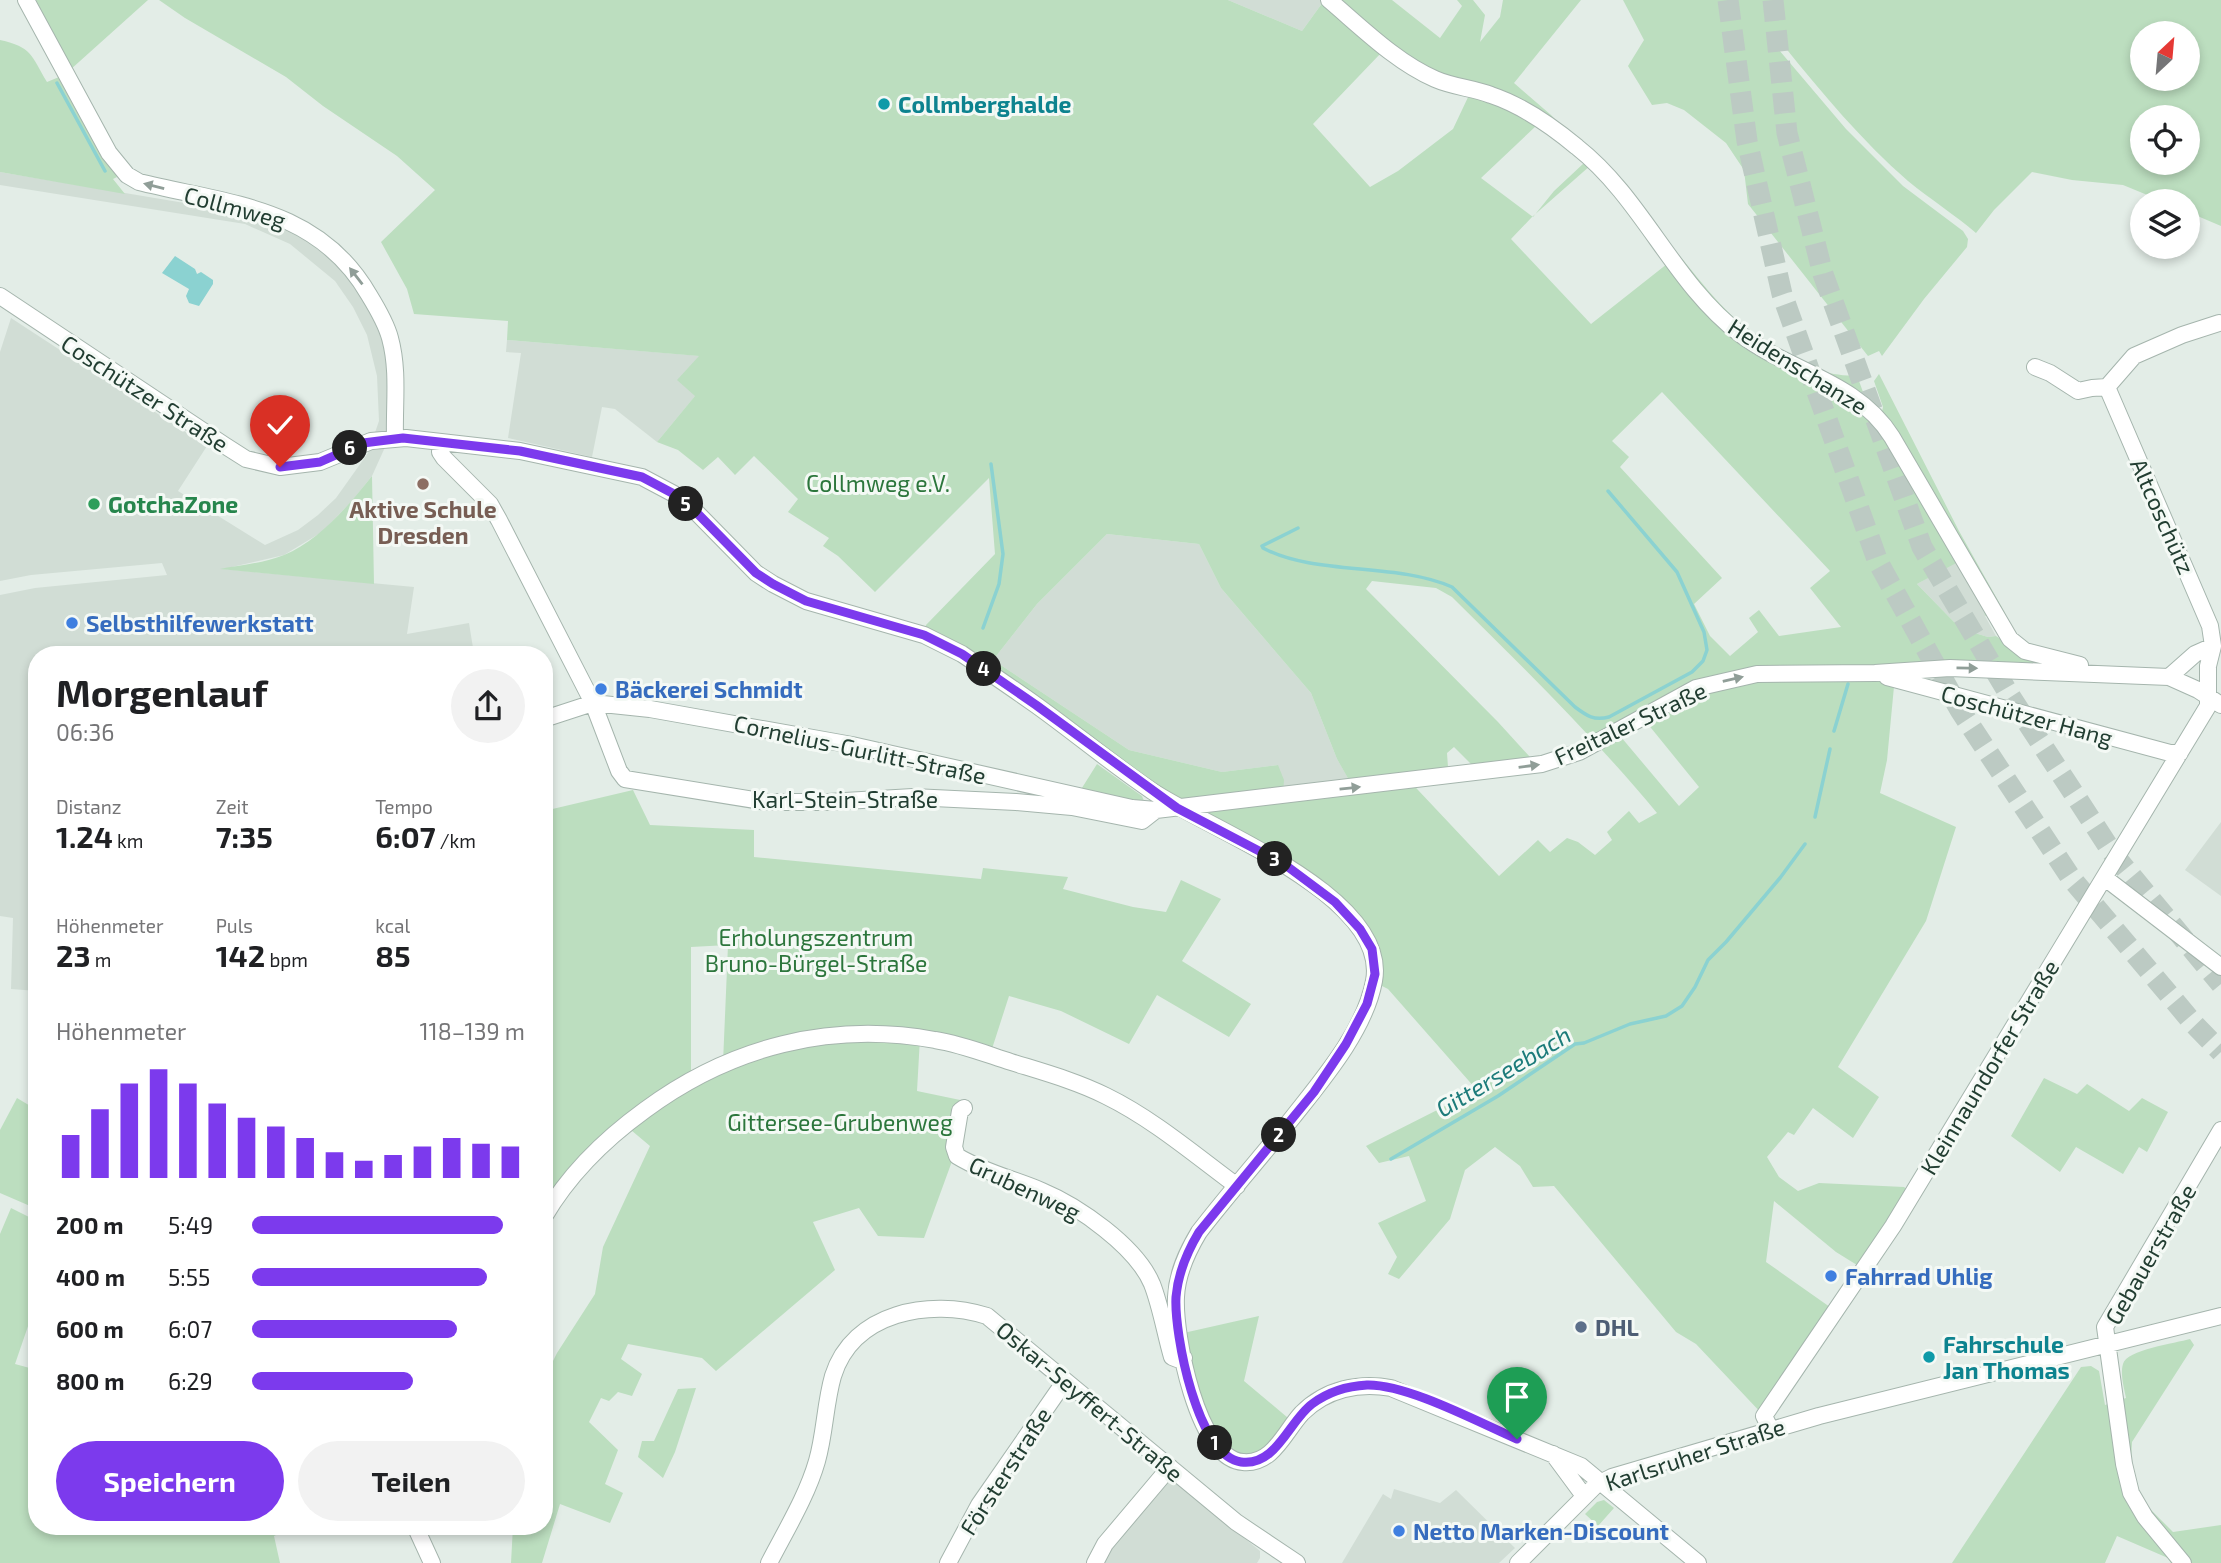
<!DOCTYPE html>
<html lang="de">
<meta charset="utf-8">
<style>
body{margin:0;font-family:"Exo 2",sans-serif;background:#f2f2f2;color:#202124;height:100vh;display:flex;flex-direction:column;font-size:26px;white-space:nowrap}
*{box-sizing:border-box;margin:0}
p{font-size:23px;color:#757577}
.icon{flex:none;width:38px;height:38px;fill:none;stroke:currentColor;stroke-width:2;stroke-linecap:round;stroke-linejoin:round}
.map{position:relative;flex:1;overflow:hidden}
.sheet{position:absolute;left:28px;top:646px;width:525px;height:889px;display:flex;flex-direction:column;background:#fff;border-radius:28px;box-shadow:0 4px 10px #0003}
.sheet>*{flex:none}
.needle{width:46px;rotate:26deg}
.controls{position:absolute;left:2130px;top:21px;display:grid;gap:14px}
.controls a{display:grid;place-items:center;width:70px;height:70px;border-radius:50%;background:#fff;box-shadow:0 4px 10px #0003;font-size:35px}
.pin{position:absolute;display:grid;place-items:center;width:60px;height:60px;color:#fff;margin:-72px -30px;border-radius:50% 50% 50% 0;rotate:-45deg;box-shadow:0 0 7px #0007}
.pin .icon{rotate:45deg}
.km{position:absolute;width:35px;height:35px;margin:-18px;border-radius:50%;background:#222;color:#fff;font-size:19px;line-height:35px;text-align:center}
.round{display:grid;place-items:center;flex:none;width:74px;height:74px;border-radius:37px;background:#f2f2f2}
.headline{display:flex;align-items:center;justify-content:space-between;height:119px;padding:0 28px}
h1{font-size:38px;font-weight:700;line-height:52px}
.stats{display:grid;grid-template-columns:repeat(3,1fr);gap:10px;height:119px;padding:7px 28px}
.stats div{display:grid;align-content:center}
.stats b{font-size:30px;font-weight:700}
.stats small{font-size:19px;font-weight:400}
.stats p{font-size:19px}
.chart{height:196px;padding:14px 28px}
.chart p{display:flex;justify-content:space-between}
.chart svg{width:100%;height:126px;margin-top:7px;stroke:#7c3aed;stroke-width:6}
.primary-button{display:flex;gap:14px;margin-top:auto;padding:14px 28px}
.primary-button a{flex:1;height:80px;border-radius:42px;background:#7c3aed;color:#fff;font-size:28px;font-weight:700;line-height:80px;text-align:center}
.primary-button a+a{background:#f2f2f2;color:#202124}
ul{padding:0 28px;list-style:none;font-size:23px}
li{display:grid;grid-template-columns:112px 84px 1fr;align-items:center;height:52px}
li i{height:18px;border-radius:9px;background:#7c3aed}
.map>svg:first-child{display:block}
.built{fill:#d1ddd5}
.green{fill:#bcdebf;fill-rule:evenodd}
.water{fill:#8bd2d1}
.lines{fill:none;stroke-linecap:round;stroke-linejoin:round}
.stream{stroke:#8bd2d1;stroke-width:3.5}
.highway-tunnel{stroke:#bccac3;stroke-width:21;stroke-dasharray:21 10;stroke-linecap:butt}
.minor-casing{stroke:#a5b5ad;stroke-width:18}
.minor{stroke:#fff;stroke-width:16}
.oneway{fill:#909e98}
.route-casing{stroke:#fff;stroke-width:14}
.route{stroke:#7c3aed;stroke-width:9}
.culture-dot{fill:#0f9aa8;stroke:#f4f9f5;stroke-width:2.5}
.education-dot{fill:#8d6e63;stroke:#f4f9f5;stroke-width:2.5}
.leisure-dot{fill:#2e9e5b;stroke:#f4f9f5;stroke-width:2.5}
.shop-dot{fill:#3f7fe0;stroke:#f4f9f5;stroke-width:2.5}
.service-dot{fill:#5c6f8a;stroke:#f4f9f5;stroke-width:2.5}
.labels{text-anchor:middle;dominant-baseline:central;stroke-width:6;stroke-linejoin:round;paint-order:stroke}
.culture-label{font-size:23px;font-weight:bold;fill:#0d838f;stroke:#f4f9f5;text-anchor:start}
.street-label{font-size:23px;fill:#223e32;stroke:#f4f9f5}
.park-label{font-size:23px;fill:#2c763c;stroke:#f4f9f5}
.leisure-label{font-size:23px;font-weight:bold;fill:#27864d;stroke:#f4f9f5;text-anchor:start}
.education-label{font-size:23px;font-weight:bold;fill:#785e54;stroke:#f4f9f5}
.shop-label{font-size:23px;font-weight:bold;fill:#366cbe;stroke:#f4f9f5;text-anchor:start}
.service-label{font-size:23px;font-weight:bold;fill:#4e5e75;stroke:#f4f9f5;text-anchor:start}
.water-label{font-size:24px;font-style:italic;fill:#1c7b7a;stroke:#f4f9f5}
</style>
<div class="map">
<svg width="2221" height="1563" viewBox="0 0 2221 1563">
<rect width="100%" height="100%" fill="#e3ede7"/>
<!-- built -->
<path class="built" d="M1228,0H1320L1323,2L1302,31Z
M0,172L250,214L296,232L345,271L381,329L390,373L391,417L386,445L372,476L351,502L322,532L284,555L223,569L414,587L407,634L469,623L474,654H37V991L11,989L13,918L0,916V595L35,588L167,575L162,563L31,575L0,581V352L11,318L207,446L178,491L265,545L298,530L318,515L336,498L368,453L379,421L377,376L367,335L353,307L335,281L290,244L245,224L0,185Z
M507,340L701,356L696,395L657,442L615,409L602,407L592,457L508,438L521,353L506,352Z
M1107,534L1199,544L1221,588L1311,693L1337,759L1354,788L1282,794L1277,765L1222,772L1129,750L993,660L1037,604Z
M1958,561L1983,607L1985,616L1996,636L1988,637L1968,631L1954,622L1917,584Z
M2221,822V896L2185,870Z
M1170,1477L1260,1551V1558L1257,1563H1103L1113,1547Z
M1394,1489L1440,1503L1456,1490L1515,1548L1499,1563H1342L1383,1494L1391,1499Z"/>
<!-- green -->
<path class="green" d="M36,0H148L70,70Z
M159,0H1228L1302,31L1323,2L1381,48V53L1313,124L1370,187L1398,171L1453,129L1470,93C1513,102 1561,135 1591,165L1532,217L1511,239L1591,324L1667,264C1692,295 1719,325 1752,347C1802,379 1850,384 1888,434L1988,614L1985,616L1983,606L1958,562L1917,584L1954,622L1968,631L1988,637L1996,636L2023,654L2068,666L2024,665L2023,672L1895,676L1887,760L1880,793L1956,827L1926,921L1838,1067L1879,1097L1853,1138L1813,1108L1794,1135L1788,1132L1767,1157L1779,1177L1798,1191L1819,1183L1904,1187L1912,1193L1865,1270L1836,1252L1774,1201L1766,1262L1837,1312L1764,1416L1696,1344L1676,1332L1554,1186L1533,1187L1520,1166L1495,1147L1465,1170L1450,1219L1399,1279L1388,1274L1397,1257L1378,1223L1426,1201L1409,1156L1379,1163L1366,1146L1455,1101L1467,1106L1483,1097L1388,989L1374,982V958L1361,929L1349,915L1313,884L1258,849L1177,808L962,654L924,635L926,625L995,554L989,478L875,592L838,556L823,546L829,538L788,512L798,499L754,456L735,475L718,457L703,470L678,450L657,442L695,396L677,380L699,356L507,340L508,321L414,314L407,289L381,242L435,190L397,156L323,106L286,77L185,18ZM1536,126L1573,151L1584,163L1554,191L1533,217L1481,178ZM1662,392L1830,571L1810,588L1841,627L1779,636L1759,610L1749,618L1758,632L1730,656L1710,636L1694,604L1722,578L1620,467L1629,457L1612,441ZM1107,534L1199,544L1221,588L1311,693L1337,759L1353,787L1283,794L1284,780L1278,765L1222,772L1129,750L993,660L1037,604ZM1372,581L1436,588L1452,597C1523,667 1594,737 1657,813L1639,823L1629,811L1607,832L1612,840L1595,855L1578,842L1567,838L1550,852L1538,840L1499,876L1402,773L1448,767L1447,753L1454,747L1472,765L1530,757L1498,722L1366,589ZM1647,723L1699,787L1679,806L1621,737Z
M1338,0H1392L1440,38L1462,6L1457,0H1473L1485,15L1480,42L1500,17L1503,0H1581L1514,83L1551,115L1566,131L1451,81L1390,45Z
M1623,0H2221V226L2188,212V201H2162L2123,185L2072,180L2032,172L1994,210L1976,233C1955,215 1930,199 1908,181C1862,141 1822,93 1784,46L1779,50L1846,129L1903,186L1963,231L1968,239L1967,247L1924,299L1882,356L1879,351L1868,356L1748,204L1744,170L1726,143L1684,110L1667,103L1652,105L1628,66L1644,40ZM2188,33V79H2142V33ZM2142,117H2188V163H2142Z
M0,40C32,47 31,55 47,82L59,77L117,177L113,179L125,194L0,172Z
M1679,255C1716,300 1737,329 1789,356C1821,372 1829,376 1866,376L1859,381L1863,392L1869,393L1872,403L1748,336L1674,259Z
M1879,374L1959,531L2005,613L2008,632L1881,416L1883,407L1874,381Z
M372,476L374,584L220,569C240,565 265,563 284,555C319,541 349,505 372,476Z
M1097,764L1142,796L1144,801L1139,803L1080,791Z
M633,790L650,825L754,830V857L981,879L983,868L1068,877L1063,889L1133,907L1166,912L1181,880L1221,899L1182,961L1251,1004L1229,1037L1157,995L1129,1044L1061,1011L1009,996L990,1055L920,1038L917,1091L965,1101L955,1153L924,1238L878,1236L859,1208L813,1222L835,1270L716,1371L702,1358L628,1344L621,1359L642,1374L632,1396L618,1392L609,1401L601,1398L589,1422L618,1450L605,1484L623,1493L610,1523L560,1504L542,1563H511L513,1526H544V1379L557,1353L595,1294L603,1247L650,1146L625,1125L544,1217V855L548,853L544,846V811ZM728,945L723,1063L691,1077V947Z
M2044,1078L2077,1094L2087,1084L2129,1111L2142,1098L2168,1112L2147,1152L2139,1147L2123,1174L2076,1147L2060,1172L2011,1136Z
M17,1098L37,1110V1209L0,1193V1130Z
M11,1208L37,1221V1300L15,1364L37,1370V1526H294L274,1536L280,1563H0V1234Z
M1259,1316L1244,1381L1294,1423L1255,1462L1213,1440L1179,1334Z
M2190,1339L2194,1345L2132,1442L2131,1460L2140,1499L2173,1532L2221,1525V1563H2171L2168,1558L2117,1536L2105,1563H1952L2081,1367L2091,1366L2099,1371L2105,1405L2126,1398C2124,1388 2120,1374 2123,1364C2126,1350 2176,1343 2190,1339Z
M696,1388L675,1452L663,1478L638,1457L642,1441H654L678,1389Z
M1604,1500L1614,1508L1598,1526L1585,1514L1597,1502Z"/>
<!-- water -->
<path class="water" d="M175,256L195,269L197,274L201,272L213,280V284L199,306L189,303L186,296L189,289L162,273Z"/>
<g class="lines">
<!-- stream -->
<path class="stream" d="M57,83L105,171
M1298,528L1262,546L1263,548C1315,576 1396,562 1452,587L1575,707C1587,716 1594,721 1609,717L1692,672L1703,661L1707,650L1704,632L1677,572L1608,491
M983,628L999,584L1003,554L991,464
M1834,731L1848,684
M1815,817L1830,749
M1391,1159L1498,1096L1575,1044L1584,1043L1630,1024L1666,1016L1682,1006L1695,987L1708,960L1726,942L1780,878L1805,844"/>
<!-- highway-tunnel -->
<path class="highway-tunnel" d="M1728,0L1747,141L1782,294L1878,562L1960,710L2071,878L2193,1023L2221,1052
M1773,0L1787,133L1823,274L1922,547L2010,696L2114,855L2221,984"/>
<!-- minor casing -->
<g class="minor-casing">
<path id="minor" d="M26,0L109,153L127,175L139,182C227,204 318,206 369,295C377,308 386,323 390,338C399,371 394,404 395,438
M1329,0C1362,28 1396,62 1435,79C1453,87 1473,88 1491,95C1521,105 1553,127 1577,147C1643,199 1673,283 1740,334C1790,372 1857,381 1892,437L2010,639L2025,651L2080,665
M0,296L224,445L246,459L280,467L320,462L371,441L406,438L520,451L642,477L674,494L698,514L756,573L773,584L806,601L924,635L962,654C987,671 1012,688 1036,705C1075,733 1112,764 1152,791C1208,829 1390,896 1374,981C1365,1030 1323,1079 1293,1117C1262,1156 1229,1193 1199,1232C1187,1252 1177,1273 1176,1297C1174,1334 1197,1459 1243,1462C1273,1465 1285,1431 1302,1413C1326,1389 1359,1382 1391,1388L1581,1466L1698,1563
M2035,367L2050,373L2078,391L2092,388L2107,387
M2107,387L2134,356L2182,335L2219,323
M441,442L440,452L444,458L490,504L499,520L593,703L619,771L625,779L767,802H828L913,797L1016,802L1072,807L1142,821L1156,810
M1887,677L2170,753H2180
M2169,677L2195,654L2213,646
M544,719L593,703L650,709L852,745L1132,808L1156,810L1542,764L1579,752L1696,688L1757,674L1875,673L1950,668L2169,677L2198,690L2221,705
M2105,878L2221,967
M964,1108L960,1111L954,1147L957,1156C983,1172 1014,1179 1042,1191C1078,1206 1136,1246 1152,1284C1161,1307 1165,1333 1172,1357L1177,1359L1184,1358
M544,1217C569,1174 605,1139 645,1110C730,1047 830,1021 935,1040C961,1044 986,1054 1011,1062C1043,1072 1076,1081 1106,1096C1153,1119 1195,1155 1237,1186
M1771,1430L1764,1416L1893,1226L2208,706V666L2213,646L2210,626L2107,387
M1553,1454L1584,1496
M415,1526L432,1563
M769,1563C786,1530 807,1496 817,1461C825,1433 825,1404 833,1376C853,1312 930,1298 987,1316L1236,1522L1297,1563
M948,1563L979,1505L1065,1381
M1095,1563L1105,1544L1170,1467
M1518,1563L1596,1485L1612,1477L1819,1416L2221,1316
M2183,1563L2145,1517L2131,1493L2124,1464L2105,1327L2221,1130"/>
</g>
<!-- minor -->
<use href="#minor" class="minor"/>
</g>
<!-- one-way arrows -->
<defs><path id="oneway-solid" d="M-6-.8H1V-3.2L6.5 0L1 3.2V.8H-6Z" transform="scale(1.75)"/></defs>
<g class="oneway">
<use href="#oneway-solid" transform="translate(154 186) rotate(-166)"/>
<use href="#oneway-solid" transform="translate(356 276) rotate(-128)"/>
<use href="#oneway-solid" transform="translate(1967 668) rotate(1)"/>
<use href="#oneway-solid" transform="translate(1733 679) rotate(-13)"/>
<use href="#oneway-solid" transform="translate(1529 766) rotate(-8)"/>
<use href="#oneway-solid" transform="translate(1350 788) rotate(-6)"/>
</g>
<g class="lines">
<!-- route casing -->
<g class="route-casing">
<path id="route" d="M280,467L320,462L363,443L403,438L520,451L642,477L674,494L698,514L756,573L773,584L806,601L924,635L962,654L1036,705L1177,808L1284,864L1335,902L1360,929L1372,949L1375,974L1367,1004L1346,1044L1314,1092L1199,1232C1187,1252 1178,1273 1176,1297C1174,1333 1197,1456 1241,1462C1276,1467 1289,1421 1312,1404C1328,1392 1348,1386 1367,1385C1407,1384 1478,1422 1517,1439"/>
</g>
<!-- route -->
<use href="#route" class="route"/>
</g>
<!-- markers -->
<g class="culture-dot">
<circle cx="884" cy="104" r="7"/>
<circle cx="1929" cy="1357" r="7"/>
</g>
<circle class="education-dot" cx="423" cy="484" r="7"/>
<circle class="leisure-dot" cx="94" cy="504" r="7"/>
<g class="shop-dot">
<circle cx="72" cy="623" r="7"/>
<circle cx="601" cy="689" r="7"/>
<circle cx="1831" cy="1276" r="7"/>
<circle cx="1399" cy="1531" r="7"/>
</g>
<circle class="service-dot" cx="1581" cy="1327" r="7"/>
<g class="labels">
<!-- culture labels -->
<g class="culture-label">
<text x="898" y="104">Collmberghalde</text>
<text x="1943" y="1344">Fahrschule<tspan x="1943" dy="26">Jan Thomas</tspan></text>
</g>
<!-- street labels -->
<g class="street-label">
<text transform="translate(235 207) rotate(15)">Collmweg</text>
<text transform="translate(1798 366) rotate(32)">Heidenschanze</text>
<text transform="translate(145 393) rotate(33)">Coschützer Straße</text>
<text transform="translate(2163 516) rotate(66)">Altcoschütz</text>
<text transform="translate(2027 715) rotate(15)">Coschützer Hang</text>
<text transform="translate(1630 723) rotate(-25)">Freitaler Straße</text>
<text transform="translate(860 749) rotate(12)">Cornelius-Gurlitt-Straße</text>
<text x="845" y="799">Karl-Stein-Straße</text>
<text transform="translate(1989 1067) rotate(-59)">Kleinnaundorfer Straße</text>
<text transform="translate(1025 1188) rotate(25)">Grubenweg</text>
<text transform="translate(2150 1254) rotate(-60)">Gebauerstraße</text>
<text transform="translate(1090 1401) rotate(40)">Oskar-Seyffert-Straße</text>
<text transform="translate(1695 1454) rotate(-18)">Karlsruher Straße</text>
<text transform="translate(1005 1471) rotate(-57)">Försterstraße</text>
</g>
<!-- park labels -->
<g class="park-label">
<text x="878" y="483">Collmweg e.V.</text>
<text x="816" y="937">Erholungszentrum<tspan x="816" dy="26">Bruno-Bürgel-Straße</tspan></text>
<text x="840" y="1122">Gittersee-Grubenweg</text>
</g>
<!-- leisure labels -->
<g class="leisure-label">
<text x="108" y="504">GotchaZone</text>
</g>
<!-- education labels -->
<g class="education-label">
<text x="423" y="509">Aktive Schule<tspan x="423" dy="26">Dresden</tspan></text>
</g>
<!-- shop labels -->
<g class="shop-label">
<text x="86" y="623">Selbsthilfewerkstatt</text>
<text x="615" y="689">Bäckerei Schmidt</text>
<text x="1845" y="1276">Fahrrad Uhlig</text>
<text x="1413" y="1531">Netto Marken-Discount</text>
</g>
<!-- service labels -->
<g class="service-label">
<text x="1595" y="1327">DHL</text>
</g>
<!-- water labels -->
<g class="water-label">
<text transform="translate(1503 1071) rotate(-31)">Gitterseebach</text>
</g>
</g>
</svg>
<div class="controls">
<a><svg class="needle" viewBox="-14 -14 28 28"><path d="M0-13l5 13h-10z" fill="#e53935"/><path d="M0 13l5-13h-10z" fill="#757577"/></svg></a>
<a><svg class="icon" aria-label="locate" viewBox="0 0 24 24"><circle cx="12" cy="12" r="6"/><path d="M12 2v4M12 18v4M2 12h4M18 12h4"/></svg></a>
<a><svg class="icon" aria-label="layers" viewBox="0 0 24 24"><path d="M12 4l9 5-9 5-9-5zM3 14l9 5 9-5"/></svg></a>
</div>
<div class="pin" style="left:1517px;top:1439px;background:#1e9e55"><svg class="icon" aria-label="arrive" viewBox="0 0 24 24"><path d="M6 21V4h12l-3 4 3 4H6"/></svg></div>
<div class="pin" style="left:280px;top:467px;background:#d93025"><svg class="icon" aria-label="check" viewBox="0 0 24 24"><path d="M5 12l5 5 9-10"/></svg></div>
<b class="km" style="left:1215px;top:1443px">1</b>
<b class="km" style="left:1279px;top:1135px">2</b>
<b class="km" style="left:1275px;top:859px">3</b>
<b class="km" style="left:984px;top:669px">4</b>
<b class="km" style="left:686px;top:504px">5</b>
<b class="km" style="left:350px;top:448px">6</b>
<section class="sheet">
<div class="headline"><div><h1>Morgenlauf</h1><p>06:36</p></div><a class="round"><svg class="icon" aria-label="share" viewBox="0 0 24 24"><path d="M12 15V3M7 8l5-5 5 5M5 13v7h14v-7"/></svg></a></div>
<div class="stats">
<div><p>Distanz</p><b>1.24<small> km</small></b></div>
<div><p>Zeit</p><b>7:35</b></div>
<div><p>Tempo</p><b>6:07<small> /km</small></b></div>
</div>
<div class="stats">
<div><p>Höhenmeter</p><b>23<small> m</small></b></div>
<div><p>Puls</p><b>142<small> bpm</small></b></div>
<div><p>kcal</p><b>85</b></div>
</div>
<div class="chart"><p><span>Höhenmeter</span>118–139 m</p>
<svg viewBox="0 0 160 44" preserveAspectRatio="none"><path d="M5 44V29M15 44V20M25 44V11M35 44V6M45 44V11M55 44V18M65 44V23M75 44V26M85 44V30M95 44V35M105 44V38M115 44V36M125 44V33M135 44V30M145 44V32M155 44V33"/></svg>
</div>
<ul>
<li><b>200 m</b>5:49<i style="width:92%"></i></li>
<li><b>400 m</b>5:55<i style="width:86%"></i></li>
<li><b>600 m</b>6:07<i style="width:75%"></i></li>
<li><b>800 m</b>6:29<i style="width:59%"></i></li>
</ul>
<div class="primary-button"><a>Speichern</a><a>Teilen</a></div>
</section>
</div>
